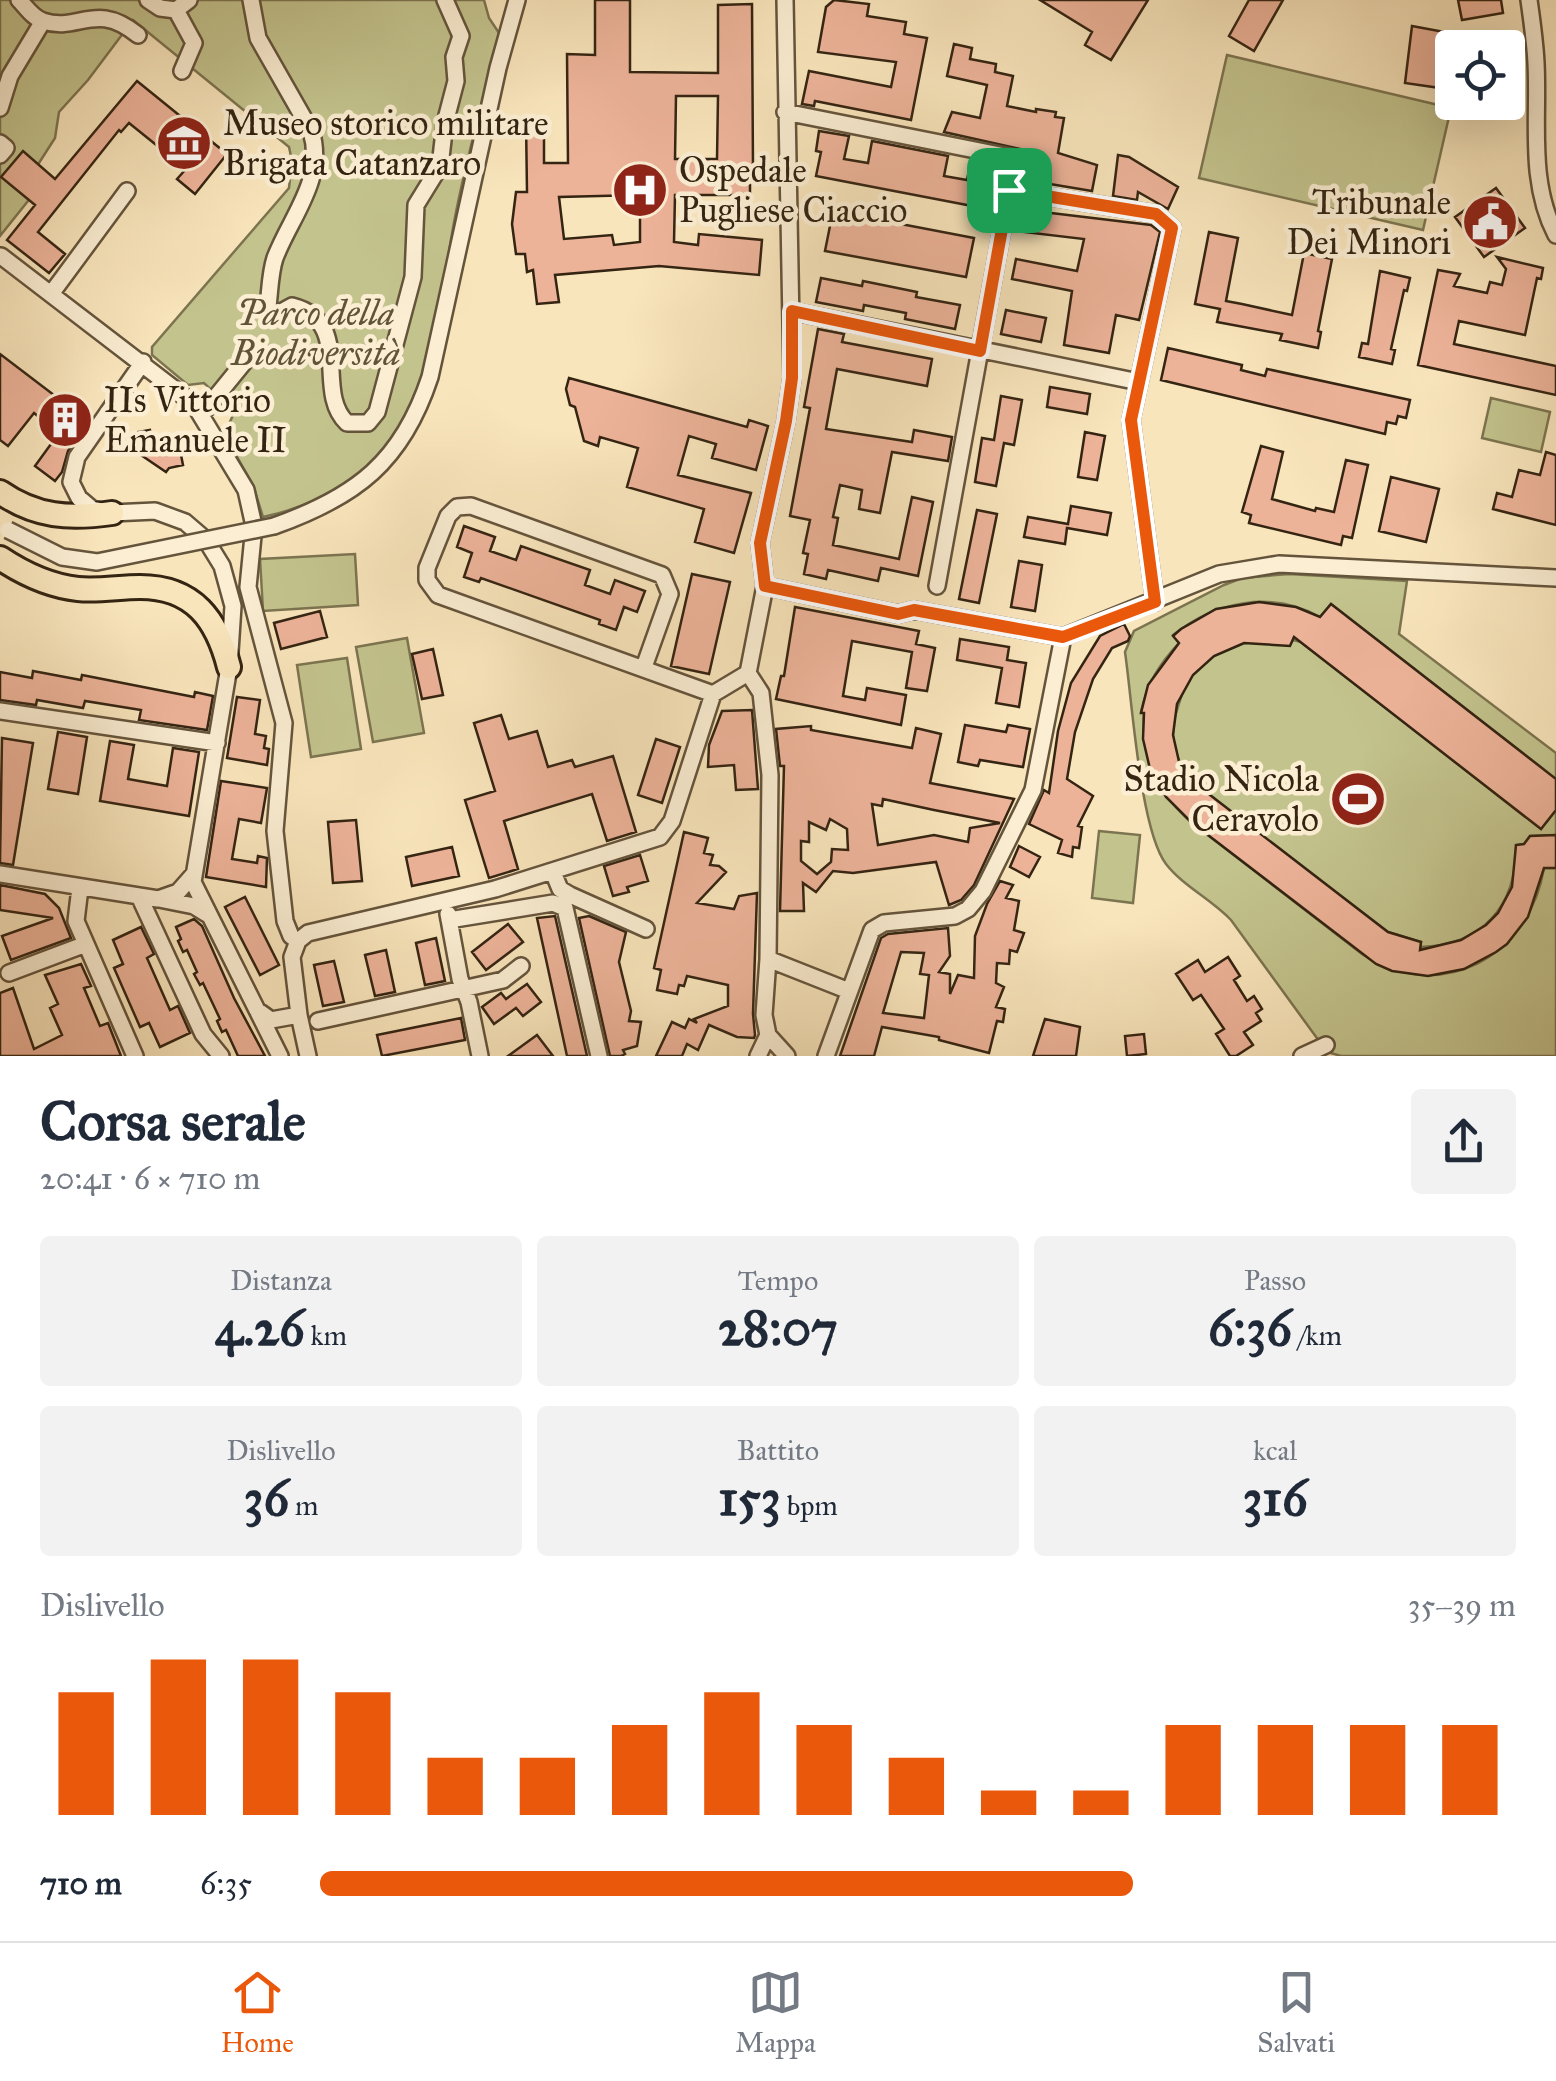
<!DOCTYPE html>
<html lang="it">
<meta charset="utf-8">
<style>
body{margin:0;font-family:"IM FELL Great Primer",serif;background:#f2f2f3;color:#1f2937;height:100vh;display:flex;flex-direction:column;font-size:38px;white-space:nowrap}
*{box-sizing:border-box;margin:0}
p{font-size:32px;color:#747a83}
.icon{flex:none;width:55px;height:55px;fill:none;stroke:currentColor;stroke-width:2;stroke-linecap:round;stroke-linejoin:round}
.map{position:relative;height:1056px;overflow:hidden}
.sheet{display:flex;flex-direction:column;background:#fff;flex:1}
.sheet>*{flex:none}
.buttons{position:absolute;left:1435px;top:30px;display:grid;gap:20px}
.buttons a{display:grid;place-items:center;width:90px;height:90px;border-radius:10px;background:#fff;box-shadow:0 10px 40px #0002;font-size:50px}
.pin{position:absolute;display:grid;place-items:center;width:85px;height:85px;color:#fff;margin:-42px;border-radius:20px;box-shadow:0 5px 15px #0006}
.round{display:grid;place-items:center;flex:none;width:105px;height:105px;border-radius:10px;background:#f2f2f3}
.headline{display:flex;align-items:center;justify-content:space-between;height:170px;padding:0 40px}
h1{font-size:55px;font-weight:700;line-height:75px}
.figures{display:grid;grid-template-columns:repeat(3,1fr);gap:15px;height:170px;padding:10px 40px}
.figures div{display:grid;align-content:center;border-radius:10px;background:#f2f2f3;text-align:center}
.figures b{font-size:50px;font-weight:700}
.figures small{font-size:28px;font-weight:400}
.figures p{font-size:28px}
.chart{height:280px;padding:20px 40px}
.chart p{display:flex;justify-content:space-between}
.chart svg{width:100%;height:180px;margin-top:10px;stroke:#ea580c;stroke-width:6}
ul{padding:0 40px;list-style:none;font-size:32px}
li{display:grid;grid-template-columns:160px 120px 1fr;align-items:center;height:75px}
li i{height:25px;border-radius:12px;background:#ea580c}
.dock{display:flex;justify-content:space-around;align-items:center;height:140px;border-top:2px solid #e0e1e3;background:#fff;font-size:28px;color:#747a83}
.dock a{display:grid;justify-items:center;gap:5px}
.dock .selected{color:#ea580c}
.map>svg:first-child{display:block}
.green{fill:#c3c38d;stroke:#7c7450;stroke-width:2.5}
.building{fill:#edb399;stroke:#342412;stroke-width:2.5;fill-rule:evenodd}
.lines{fill:none;stroke-linecap:round;stroke-linejoin:round}
.minor-casing{stroke:#65543c;stroke-width:20}
.highway-casing{stroke:#342412;stroke-width:28}
.minor{stroke:#fbeed3;stroke-width:15}
.highway{stroke:#f9e5bc;stroke-width:22}
.minor-bridge-casing{stroke:#65543c;stroke-width:20;stroke-linecap:butt}
.minor-bridge{stroke:#fbeed3;stroke-width:15}
.route-casing{stroke:#fff;stroke-width:20}
.route{stroke:#ea580c;stroke-width:12}
.labels{text-anchor:middle;dominant-baseline:central;stroke-width:9;stroke-linejoin:round;paint-order:stroke}
.poi-label{font-size:35px;fill:#342412;stroke:#fbeed3;text-anchor:start}
.park-label{font-size:35px;font-style:italic;fill:#5f5437;stroke:#fbeed3}
</style>
<div class="map">
<svg width="1556" height="1056" viewBox="0 0 1556 1056">
<rect width="100%" height="100%" fill="#f9e5bc"/>
<filter id="stains"><feTurbulence type="fractalNoise" baseFrequency=".002" numOctaves="4"/><feColorMatrix values="0 0 0 0 .2 0 0 0 0 .09 0 0 0 0 .02 0 0 0 .5 -.17"/></filter>
<radialGradient id="worn" r=".72"><stop offset=".6" stop-color="#630" stop-opacity="0"/><stop offset="1" stop-color="#630" stop-opacity=".3"/></radialGradient>
<!-- green -->
<path class="green" d="M0,0H484L489,18L499,33C485,93 468,152 456,212C443,276 438,357 409,415C382,470 321,505 263,517L253,485L228,441L226,431L233,415L230,407L204,383L188,385L152,355V347L289,188L292,161L289,147L133,20L88,80L59,112L55,138L37,166L48,176L0,236Z
M1227,55L1451,108L1423,230L1199,178Z
M1491,398L1550,412L1541,452L1482,438Z
M355,554L358,605L263,611L260,559Z
M1289,574L1407,581L1399,634L1556,753V779L1331,604L1320,617C1271,590 1216,601 1173,635L1179,643C1159,664 1147,684 1141,712L1144,713C1141,758 1158,793 1191,822L1362,954C1440,1005 1529,958 1544,868H1556V1056H1341L1327,1052L1231,920C1211,899 1183,886 1166,864C1140,830 1132,699 1125,652L1134,631L1224,585L1242,578Z
M407,638L424,733L373,742L356,647Z
M1293,640L1301,642L1541,829L1556,810V835L1530,836L1524,844L1516,845C1517,905 1483,946 1420,947L1421,942L1388,932L1188,780L1175,751L1173,735L1174,719L1183,691L1174,655L1214,656L1244,643Z
M347,658L361,749L311,757L297,665Z
M1099,831L1140,835L1133,903L1092,898Z"/>
<!-- building -->
<path class="building" d="M595,0H630V72L718,73V5L752,4L753,169H750V195H675L674,242L698,245L699,234L762,240L759,275L659,266L555,275L559,302L537,304L533,270L527,272L525,254H516L512,224L516,192H527L526,122L544,123V163H568L567,54L595,55ZM676,96H718L717,159H675ZM640,195V242L614,245L612,235L564,239L559,197Z
M834,0L869,4L867,16L906,22L904,34L927,38L911,120L815,101L814,106L802,104L809,71L891,87L896,62L818,52L826,7Z
M1040,0H1148L1111,60L1085,45L1092,32Z
M1249,0H1283L1254,51L1229,36Z
M1458,0H1501L1503,13L1462,20Z
M1412,26L1498,42V48H1445L1440,88L1405,83Z
M954,44L972,48L970,59L996,64L995,72L1013,76L1007,106L1036,112V109L1056,112L1055,117L1064,118L1058,153L1097,165L1092,191L1026,180L1029,151L944,132L952,112L980,118L987,85L947,76Z
M137,81L227,154L195,194L177,179L186,169L129,123L121,132L119,130L38,232L65,254L49,273L7,240L35,205L1,177L23,151L55,179Z
M819,131L849,136L844,159L868,163L872,141L948,156L944,176L967,180L971,161L1001,167L993,210L816,176L821,152L816,151Z
M1118,155L1129,157L1178,187L1168,209L1138,192L1137,200L1113,196Z
M1496,188L1525,228L1484,257L1455,217Z
M1026,210L1151,225L1160,232L1139,320L1116,315L1109,353L1064,345L1072,291L1012,279L1016,259L1077,271L1084,239L1024,232Z
M833,211L974,238L966,277L825,251Z
M1209,232L1238,238L1226,301L1242,304L1292,315L1304,253L1332,259L1318,331L1321,332L1318,348L1280,340L1282,334L1217,322L1220,309L1195,304Z
M1497,257L1543,268L1541,279L1537,278L1525,335L1459,321L1454,344L1556,366V395L1418,365L1438,270L1460,274L1454,286L1487,293L1490,282L1502,285L1506,269Z
M1380,271L1410,278L1407,291L1404,290L1391,349L1395,350L1392,364L1359,357L1362,343L1368,344Z
M821,278L862,286L863,281L917,292L916,297L960,305L955,329L905,319L906,313L864,305L863,311L816,302Z
M1006,310L1046,318L1041,342L1001,334Z
M818,329L844,334L842,342L932,359L927,386L837,369L826,429L912,442L914,430L952,437L948,461L892,452L880,513L859,509L862,490L840,485L833,517L838,518L833,545L899,559L912,497L933,502L918,576L881,568L878,581L828,570L826,579L804,574L808,554L803,553L810,520L790,516L810,408L804,407Z
M1168,348L1242,365L1241,370L1265,376L1267,369L1410,400L1406,418L1398,416L1396,424L1387,422L1385,434L1161,380Z
M0,354L88,421L68,451L62,472L55,481L35,466L59,433L34,413L8,446L0,440Z
M569,378L747,427L749,420L768,426L756,470L712,458L716,444L689,436L678,475L751,493L734,553L695,542L704,509L627,487L638,448L600,437L598,446L584,441L575,407L570,405L566,389Z
M1050,387L1090,394L1087,414L1047,407Z
M1001,396L1022,400L1014,445L1004,443L996,486L975,482L982,438L994,440Z
M150,430L152,437L159,436L180,450L183,465L169,468L166,472L138,453L133,433Z
M1085,432L1105,436L1097,480L1078,477Z
M1261,446L1283,452L1272,499L1315,511L1316,508L1334,512L1346,460L1368,465L1352,538L1343,536L1341,545L1249,523L1251,515L1242,512Z
M1546,452L1556,455V525L1493,509L1497,493L1512,497L1519,470L1540,475Z
M1391,477L1439,489L1426,542L1379,531Z
M1071,506L1111,513L1107,535L1067,528L1065,544L1024,537L1028,517L1068,524Z
M977,510L997,514L979,603L959,599Z
M464,526L495,537L490,551L516,560L521,546L590,570L585,585L610,594L615,580L645,591L637,612L624,607L616,630L599,624L600,620L481,578L479,582L464,577L472,553L457,547Z
M1019,561L1042,565L1035,611L1011,607Z
M692,574L730,582L709,674L671,666Z
M1259,602L1296,607L1320,617L1331,604L1556,779V810L1541,829L1294,637L1290,646L1244,643L1214,656L1193,675L1177,704L1173,735L1180,766L1193,789L1197,785L1388,932L1421,942L1420,950L1461,940L1486,925L1498,913L1512,887L1516,845L1524,844L1530,836L1556,835V868H1544L1528,917L1507,944L1496,952L1464,969L1428,976L1392,971L1376,964L1191,822L1166,797L1150,769L1143,739L1144,713H1141L1148,685L1179,643L1173,636L1181,629L1216,609Z
M795,607L919,631L916,644L935,648L927,691L906,688L912,652L852,641L843,696L865,700L867,688L906,695L901,725L776,699L781,676H784Z
M320,611L327,637L281,649L274,623Z
M1124,624L1130,636L1128,641L1112,648L1093,679L1075,732L1067,779L1093,796L1078,826L1082,827L1079,848L1073,847L1072,857L1058,853L1062,840L1029,824L1044,790L1049,793L1058,731L1071,683L1100,636Z
M960,639L1009,647L1007,660L1026,663L1019,707L996,703L1002,668L957,660Z
M433,649L443,695L422,699L412,654Z
M33,671L81,680L82,675L194,697L195,692L213,696L207,730L139,720L141,710L85,701L83,708L37,700L36,705L0,700V672L32,678Z
M237,697L260,700L255,734L266,736L264,748L269,749L267,765L227,758Z
M752,710L758,789L736,790L734,765L708,767L709,745L722,711Z
M501,715L509,739L537,731L548,767L572,760L575,767L613,756L636,832L607,841L592,794L504,821L518,869L489,878L465,800L495,791L474,723Z
M965,725L1006,732L1008,725L1030,729L1023,767L980,760L978,766L958,762Z
M811,726V730L912,748L916,728L941,734L930,783L1014,799L974,885L961,900L949,905L936,862L853,873L833,871L816,892L803,883L804,911H780L784,766H780L776,729ZM883,799L934,810L1000,823L970,828L968,842L934,835L878,845L872,804L882,806ZM830,819L847,829L848,850L832,849L831,862L817,874L801,861V841L809,842V822L826,830Z
M58,732L87,737L78,794L48,789Z
M2,738L33,743L13,865L0,863Z
M656,739L680,747L662,803L638,795Z
M110,741L134,745L128,779L167,786L173,748L199,752L189,816L100,801Z
M221,781L267,788L261,823L239,819L232,859L257,863L258,856L267,858L266,887L206,877Z
M356,820L362,881L333,883L328,822Z
M684,832L708,838L704,853L713,855L710,865L719,866L726,872L697,903L734,909L739,896L757,893L753,1014L755,1035L754,1038L737,1037L709,1025L698,1050L687,1044L682,1056H656L672,1022L685,1028L689,1019L697,1023L694,1019L728,1006V985L687,976L684,986L679,985L677,994L657,990L661,970L654,968Z
M1019,846L1040,857L1029,877L1010,867Z
M452,847L459,876L412,886L406,857Z
M640,855L648,881L627,887L629,892L613,896L604,866Z
M1000,881L1013,885L1006,898L1019,901L1014,930L1024,933L1017,952L1010,950L1009,964L997,963L996,983L1004,987L996,1007L1005,1009L1003,1022L997,1021L989,1053L939,1040V1037L882,1027L874,1056H840L881,938L888,934L948,928L950,956L939,972L950,974V994L958,975L974,978L975,936L987,904ZM901,952L924,953L920,974L929,975L924,1018L883,1013Z
M0,885L45,894L59,908L71,938L11,960L2,936L53,918L0,910Z
M245,897L279,965L260,975L225,907Z
M555,916L587,1056H567L537,918Z
M589,916L626,932L619,962L631,1011L629,1021L641,1022L637,1046L623,1050L625,1054L621,1056H610L579,918Z
M194,919L202,926L234,998L265,1056H238L226,1030L222,1032L217,1021L220,1019L203,983L200,985L194,974L197,972L187,950L183,952L178,941L181,939L176,927Z
M508,924L523,942L486,970L472,952Z
M141,927L154,954L147,958L170,1010L178,1006L190,1033L160,1047L149,1023L140,1027L114,968L123,964L113,940Z
M436,938L445,981L425,985L416,943Z
M386,950L395,992L375,996L365,955Z
M1228,957L1240,976L1234,980L1247,1001L1254,996L1262,1009L1256,1013L1261,1021L1244,1032L1253,1045L1236,1056H1230L1216,1034L1224,1029L1201,995L1193,1000L1176,974L1198,960L1205,972Z
M334,961L344,1002L323,1006L314,965Z
M81,964L91,986L84,988L100,1026L108,1023L121,1056H0V993L13,988L34,1049L62,1035L50,1008L58,1004L45,975Z
M527,984L541,1002L523,1016L516,1008L494,1024L482,1007L501,993L506,999Z
M461,1018L465,1040L382,1056L377,1035Z
M1045,1019L1080,1027L1076,1056H1033Z
M1144,1034L1146,1054L1127,1056L1125,1036Z
M537,1035L553,1056H508Z"/>
<g class="lines">
<!-- minor casing -->
<g class="minor-casing">
<path id="minor" d="M19,0C26,7 33,18 43,21C79,33 95,0 138,35
M148,0L160,8L176,10L189,0
M251,0L258,38L311,131C326,179 291,216 275,258C270,273 270,291 268,306
M1529,0C1532,21 1535,42 1536,63C1539,121 1528,181 1556,235
M176,10L194,43L182,71
M0,108L10,76L43,21
M785,112L1015,158L937,586
M0,143L6,148L0,155
M1009,190L1156,214L1172,228L1131,420L1155,602
M1,256L194,404L246,490L254,526L248,587L284,723L275,831L285,921L291,936L298,941
M51,294L127,191
M283,311L292,306C355,322 313,391 347,423H368L377,412L413,277L416,205L440,166L445,123L456,81L454,57L461,36L445,0
M791,311L1139,382
M143,362L77,457L71,482L79,498L92,509L112,513L155,511L185,522L206,540L222,566L233,606L229,667L193,882L280,1056
M202,414L250,355
M274,526C356,497 402,462 430,377L498,68L517,0
M765,586L898,614L914,610L1063,637
M1063,637L1219,574L1279,564L1556,578
M644,667L670,594L662,575L471,506L457,507L448,516L427,568V580L438,595L713,694
M0,711L217,743
M553,872L560,889L570,895L646,929
M0,874L158,899L178,892L193,875
M80,888L76,921L135,1056
M139,896L203,1034L221,1056
M159,899L194,906L207,914
M448,914L460,979L469,1002L480,1056
M449,920L553,903L565,908L599,1056
M298,941L308,933L495,889L660,837L672,821L713,694L748,673
M768,959L849,991
M9,973L86,944
M257,1010L271,1020L299,1015L292,957L298,941
M299,1015L308,1056
M318,1021L503,980L521,966
M768,1035L764,1015L768,959L770,775L761,693L748,673L765,586L760,543L786,421L792,378L785,0
M768,1035L787,1056
M758,1056L768,1035
M826,1056L872,930L884,923L955,916L968,909L983,891L1033,790L1063,637
M1302,1056L1326,1045"/>
</g>
<!-- highway casing -->
<g class="highway-casing">
<path id="highway" d="M0,492C36,517 69,519 112,513
M0,558C24,574 49,586 78,589C99,591 120,587 140,587C194,587 217,620 229,667"/>
</g>
<!-- minor -->
<use href="#minor" class="minor"/>
<!-- highway -->
<use href="#highway" class="highway"/>
<!-- minor-bridge casing -->
<g class="minor-bridge-casing">
<path id="minor-bridge" d="M8,530L62,557L97,562L274,526"/>
</g>
<!-- minor-bridge -->
<use href="#minor-bridge" class="minor-bridge"/>
</g>
<g class="lines">
<!-- route casing -->
<g class="route-casing">
<path id="route" d="M1009,190L1156,214L1172,228L1131,420L1155,602L1063,637L914,610L898,614L765,586L760,543L786,421L792,378V311L980,351Z"/>
</g>
<!-- route -->
<use href="#route" class="route"/>
</g>
<!-- icons -->
<defs>
<g id="museum-disc" transform="scale(2.875)"><circle r="9.5" fill="#8f2418" stroke="#fbeed3"/><path d="M0-6L6-3V-2H-6V-3ZM-5-1h2V3h-2ZM-1-1h2V3h-2ZM3-1h2V3H3ZM-6 4H6V6H-6Z" fill="#fff"/></g>
<g id="hospital-disc" transform="scale(2.875)"><circle r="9.5" fill="#8f2418" stroke="#fbeed3"/><path d="M-5-5h3v3.5h4V-5h3V5h-3V1.5h-4V5h-3Z" fill="#fff"/></g>
<g id="civic-disc" transform="scale(2.875)"><circle r="9.5" fill="#8f2418" stroke="#fbeed3"/><path d="M-.6-6.5H3V-4.5H.6V-3L4-1V1h2V6H-6V1h2V-1L-.6-3ZM-1.2 2.5V6h2.4V2.5Z" fill="#fff"/></g>
<g id="building-disc" transform="scale(2.875)"><circle r="9.5" fill="#8f2418" stroke="#fbeed3"/><path d="M-4-6H4V6H1V3H-1V6H-4ZM-2.5-4.3h1.7v1.8h-1.7ZM.8-4.3h1.7v1.8H.8ZM-2.5-1h1.7V.8h-1.7ZM.8-1h1.7V.8H.8Z" fill="#fff"/></g>
<g id="stadium-disc" transform="scale(2.875)"><circle r="9.5" fill="#8f2418" stroke="#fbeed3"/><path d="M0-5a6.5 5 0 1 0 0 10a6.5 5 0 1 0 0-10ZM-3.5-1.8h7v3.6h-7Z" fill="#fff"/></g>
</defs>
<g fill-rule="evenodd">
<use href="#museum-disc" x="184" y="143"/>
<use href="#hospital-disc" x="640" y="190"/>
<use href="#civic-disc" x="1490" y="222"/>
<use href="#building-disc" x="65" y="420"/>
<use href="#stadium-disc" x="1358" y="799"/>
</g>
<g class="labels">
<!-- poi labels -->
<g class="poi-label">
<text x="223" y="123">Museo storico militare<tspan x="223" dy="40">Brigata Catanzaro</tspan></text>
<text x="679" y="170">Ospedale<tspan x="679" dy="40">Pugliese Ciaccio</tspan></text>
<text x="1451" y="202" text-anchor="end">Tribunale<tspan x="1451" dy="40">Dei Minori</tspan></text>
<text x="104" y="400">IIs Vittorio<tspan x="104" dy="40">Emanuele II</tspan></text>
<text x="1319" y="779" text-anchor="end">Stadio Nicola<tspan x="1319" dy="40">Ceravolo</tspan></text>
</g>
<!-- park labels -->
<g class="park-label">
<text x="316" y="313">Parco della<tspan x="316" dy="40">Biodiversità</tspan></text>
</g>
</g>
<rect width="100%" height="100%" filter="url(#stains)"/>
<rect width="100%" height="100%" fill="url(#worn)"/>
</svg>
<div class="buttons">
<a><svg class="icon" aria-label="locate" viewBox="0 0 24 24"><circle cx="12" cy="12" r="6"/><path d="M12 2v4M12 18v4M2 12h4M18 12h4"/></svg></a>
</div>
<div class="pin" style="left:1009px;top:190px;background:#1e9e55"><svg class="icon" aria-label="arrive" viewBox="0 0 24 24"><path d="M6 21V4h12l-3 4 3 4H6"/></svg></div>
</div>
<section class="sheet">
<div class="headline"><div><h1>Corsa serale</h1><p>20:41 · 6 × 710 m</p></div><a class="round"><svg class="icon" aria-label="share" viewBox="0 0 24 24"><path d="M12 15V3M7 8l5-5 5 5M5 13v7h14v-7"/></svg></a></div>
<div class="figures">
<div><p>Distanza</p><b>4.26<small> km</small></b></div>
<div><p>Tempo</p><b>28:07</b></div>
<div><p>Passo</p><b>6:36<small> /km</small></b></div>
</div>
<div class="figures">
<div><p>Dislivello</p><b>36<small> m</small></b></div>
<div><p>Battito</p><b>153<small> bpm</small></b></div>
<div><p>kcal</p><b>316</b></div>
</div>
<div class="chart"><p><span>Dislivello</span>35–39 m</p>
<svg viewBox="0 0 160 44" preserveAspectRatio="none"><path d="M5 44V14M15 44V6M25 44V6M35 44V14M45 44V30M55 44V30M65 44V22M75 44V14M85 44V22M95 44V30M105 44V38M115 44V38M125 44V22M135 44V22M145 44V22M155 44V22"/></svg>
</div>
<ul>
<li><b>710 m</b>6:35<i style="width:68%"></i></li>
</ul>
</section>
<nav class="dock">
<a class="selected"><svg class="icon" aria-label="home" viewBox="0 0 24 24"><path d="M3 11l9-7 9 7M6 9v11h12V9"/></svg>Home</a>
<a><svg class="icon" aria-label="map" viewBox="0 0 24 24"><path d="M3 6l6-2 6 2 6-2v14l-6 2-6-2-6 2zM9 4v14M15 6v14"/></svg>Mappa</a>
<a><svg class="icon" aria-label="saved" viewBox="0 0 24 24"><path d="M7 4h10v16l-5-4-5 4z"/></svg>Salvati</a>
</nav>
